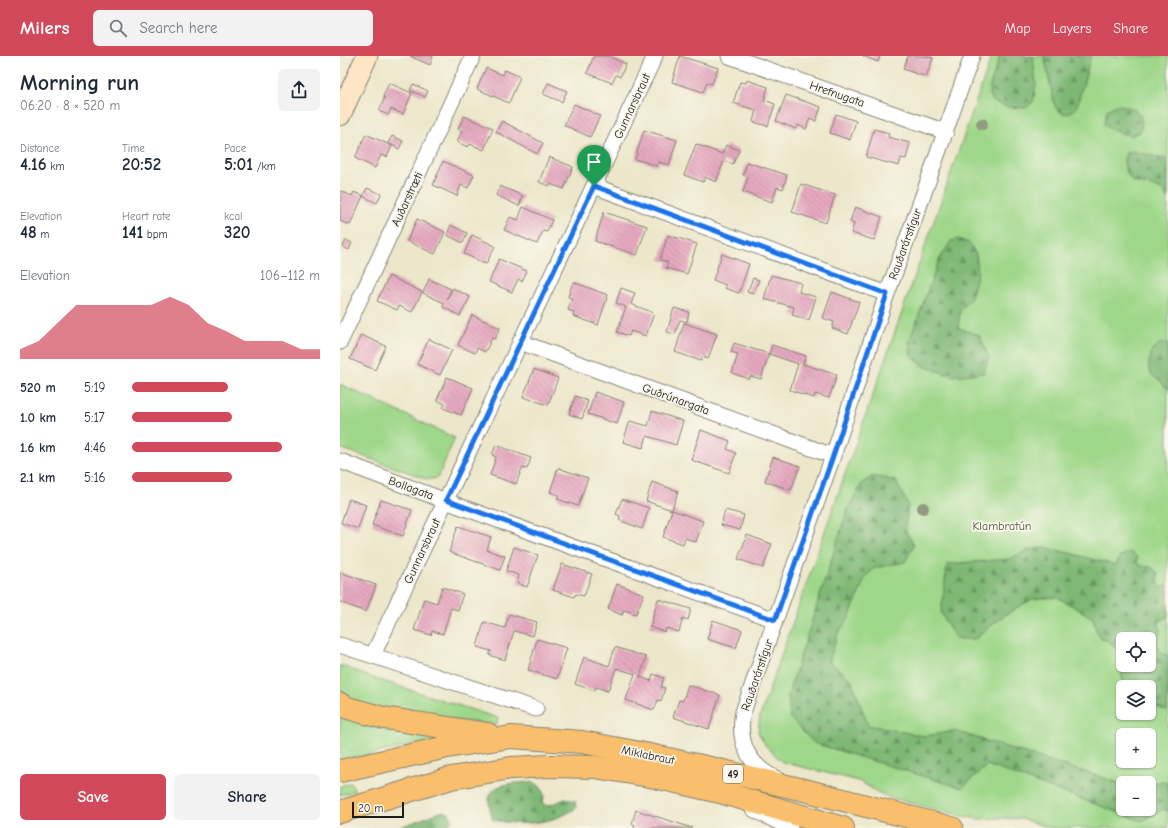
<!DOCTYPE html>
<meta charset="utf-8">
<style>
body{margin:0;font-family:"Comic Neue",sans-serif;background:#f2f2f3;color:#1f2937;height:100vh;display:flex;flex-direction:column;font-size:15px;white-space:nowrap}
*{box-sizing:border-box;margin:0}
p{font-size:13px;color:#747a83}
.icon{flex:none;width:22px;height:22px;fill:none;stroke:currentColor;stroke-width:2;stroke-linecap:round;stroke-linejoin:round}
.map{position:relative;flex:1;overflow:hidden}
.drawer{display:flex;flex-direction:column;background:#fff;width:340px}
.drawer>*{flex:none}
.controls{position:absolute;left:776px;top:576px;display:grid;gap:8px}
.controls a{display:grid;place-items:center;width:40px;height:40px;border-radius:6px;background:#fff;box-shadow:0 1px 3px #0004;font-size:20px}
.scale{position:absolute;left:12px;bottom:10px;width:52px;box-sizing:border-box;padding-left:4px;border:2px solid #1c1c1c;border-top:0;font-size:11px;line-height:14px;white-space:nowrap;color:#1c1c1c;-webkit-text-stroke:3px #fbf7ec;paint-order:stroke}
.pin{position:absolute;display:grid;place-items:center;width:34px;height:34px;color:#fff;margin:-41px -17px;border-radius:50% 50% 50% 0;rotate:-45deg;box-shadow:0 0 4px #0007}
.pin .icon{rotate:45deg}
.round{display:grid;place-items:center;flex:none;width:42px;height:42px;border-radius:6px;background:#f2f2f3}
.summary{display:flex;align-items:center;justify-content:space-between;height:68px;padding:0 20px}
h1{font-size:22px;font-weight:600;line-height:30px}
.stats{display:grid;grid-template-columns:repeat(3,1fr);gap:6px;height:68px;padding:4px 20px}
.stats div{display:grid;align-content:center}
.stats b{font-size:17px;font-weight:600}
.stats small{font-size:11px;font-weight:400}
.stats p{font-size:11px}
.chart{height:112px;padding:8px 20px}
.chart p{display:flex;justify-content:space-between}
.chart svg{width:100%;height:72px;margin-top:4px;fill:#d1495b;opacity:.7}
.button{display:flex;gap:8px;margin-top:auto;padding:8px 20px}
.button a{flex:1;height:46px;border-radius:6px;background:#d1495b;color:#fff;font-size:16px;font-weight:600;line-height:46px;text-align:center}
.button a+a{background:#f2f2f3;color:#1f2937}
ul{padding:0 20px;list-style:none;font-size:13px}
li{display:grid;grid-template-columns:64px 48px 1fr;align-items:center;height:30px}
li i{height:10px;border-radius:5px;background:#d1495b}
header{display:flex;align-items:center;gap:24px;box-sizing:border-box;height:56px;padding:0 20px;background:#d1495b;color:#fff}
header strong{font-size:19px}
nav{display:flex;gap:22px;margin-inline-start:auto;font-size:14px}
.search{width:280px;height:36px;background:#f2f2f3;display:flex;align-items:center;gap:10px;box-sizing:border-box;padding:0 14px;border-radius:6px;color:#747a83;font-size:15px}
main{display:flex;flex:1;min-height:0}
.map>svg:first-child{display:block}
.green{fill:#9ed789;stroke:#5d7a52;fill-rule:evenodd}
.forest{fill:url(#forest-firs);stroke:#4d6a48}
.building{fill:url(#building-back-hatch)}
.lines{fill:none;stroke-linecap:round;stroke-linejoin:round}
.street-casing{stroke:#848273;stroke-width:17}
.secondary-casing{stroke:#848273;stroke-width:23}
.highway-casing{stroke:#848273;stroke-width:24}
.street{stroke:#fff;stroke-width:15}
.secondary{stroke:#fde5c5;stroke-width:21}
.highway{stroke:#f9bf6d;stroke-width:22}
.tree{fill:#939b7f}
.route-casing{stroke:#fff;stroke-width:8}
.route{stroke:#1a73e8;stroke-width:5}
.labels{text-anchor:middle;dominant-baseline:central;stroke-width:3.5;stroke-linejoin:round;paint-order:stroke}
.shield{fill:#fbf7ec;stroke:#5f5e5a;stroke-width:1}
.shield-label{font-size:11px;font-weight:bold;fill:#1c1c1c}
.street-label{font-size:12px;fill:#1c1c1c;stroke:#fbf7ec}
.park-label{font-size:12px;fill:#4a5d42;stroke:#fbf7ec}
</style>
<header>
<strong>Milers</strong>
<div class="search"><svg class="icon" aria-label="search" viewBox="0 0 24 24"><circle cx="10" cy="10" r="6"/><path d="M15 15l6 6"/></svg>Search here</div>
<nav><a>Map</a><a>Layers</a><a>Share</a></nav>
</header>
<main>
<section class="drawer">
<div class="summary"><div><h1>Morning run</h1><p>06:20 · 8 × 520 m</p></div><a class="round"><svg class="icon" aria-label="share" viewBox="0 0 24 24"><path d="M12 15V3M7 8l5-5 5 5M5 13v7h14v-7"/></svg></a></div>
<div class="stats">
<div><p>Distance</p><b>4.16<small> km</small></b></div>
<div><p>Time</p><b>20:52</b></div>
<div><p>Pace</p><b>5:01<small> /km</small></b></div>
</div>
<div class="stats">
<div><p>Elevation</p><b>48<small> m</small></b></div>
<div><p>Heart rate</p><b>141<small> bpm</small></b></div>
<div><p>kcal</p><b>320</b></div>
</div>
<div class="chart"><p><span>Elevation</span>106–112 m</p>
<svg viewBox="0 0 160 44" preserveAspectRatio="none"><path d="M0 44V38L10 33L20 22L30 11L40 11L50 11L60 11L70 11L80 6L90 11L100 22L110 27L120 33L130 33L140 33L150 38L160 38V44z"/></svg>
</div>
<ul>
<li><b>520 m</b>5:19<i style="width:51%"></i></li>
<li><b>1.0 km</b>5:17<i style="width:53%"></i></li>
<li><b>1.6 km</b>4:46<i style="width:80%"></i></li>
<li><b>2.1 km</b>5:16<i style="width:53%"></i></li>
</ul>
<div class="button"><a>Save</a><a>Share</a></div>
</section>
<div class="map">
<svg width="828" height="772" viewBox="0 0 828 772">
<defs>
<pattern id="forest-firs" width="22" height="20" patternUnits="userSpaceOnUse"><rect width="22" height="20" fill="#7eb875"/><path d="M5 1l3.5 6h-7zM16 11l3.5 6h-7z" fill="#66955f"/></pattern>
<pattern id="building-back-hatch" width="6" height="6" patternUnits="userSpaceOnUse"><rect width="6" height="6" fill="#e5a8bf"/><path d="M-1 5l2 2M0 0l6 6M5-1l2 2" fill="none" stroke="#c490a4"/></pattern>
</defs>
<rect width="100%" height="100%" fill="#fbf7ec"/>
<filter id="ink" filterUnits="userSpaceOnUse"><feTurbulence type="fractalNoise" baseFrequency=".025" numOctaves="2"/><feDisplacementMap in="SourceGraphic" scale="8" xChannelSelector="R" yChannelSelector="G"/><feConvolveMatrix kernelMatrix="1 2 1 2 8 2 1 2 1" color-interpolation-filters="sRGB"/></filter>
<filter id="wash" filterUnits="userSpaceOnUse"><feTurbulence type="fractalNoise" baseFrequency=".012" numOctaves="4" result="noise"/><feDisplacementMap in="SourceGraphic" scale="16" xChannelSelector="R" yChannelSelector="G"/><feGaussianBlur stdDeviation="0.9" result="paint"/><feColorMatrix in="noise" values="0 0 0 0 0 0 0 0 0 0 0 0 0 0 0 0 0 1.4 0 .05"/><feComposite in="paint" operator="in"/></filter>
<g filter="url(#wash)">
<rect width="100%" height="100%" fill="#ece7ca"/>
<!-- green -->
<path class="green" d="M652,0H828V772H711L682,763L664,762L639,763L622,760L555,743L539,737L521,726L507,722L442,706L426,690L418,676L420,660ZM783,583H809V609H783ZM783,631H809V657H783ZM783,679H809V705H783ZM783,727H809V753H783Z
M0,328L115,382L98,421L93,423H87L0,392Z
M0,609L36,623L158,662L157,668L94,663L40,655L0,639Z
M0,654L110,681L0,705Z
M11,727L15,735L0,739V730Z"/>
<!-- forest -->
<path class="forest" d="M660,0H693L696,29L693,46L686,52L667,51L654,46L649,39L650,30Z
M704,0H751L737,50L730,57L723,58L715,51Z
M776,49C787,49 801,53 802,66C802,69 801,73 800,76L790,80L771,74L764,68L767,54Z
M793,95L828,104V146L824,135L809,129L793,126C787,118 781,108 786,97Z
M618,183L629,187L636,198L638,216L631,242L620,254L618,272L639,279L649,301L644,317L612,320L583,310L571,299L569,286L599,204L611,185Z
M821,287H828V333C824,331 823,326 819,324C818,323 815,322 814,321C805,314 810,302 812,294Z
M533,420L556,425L568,449L565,474L574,489L565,506L535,512L526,520L509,562L498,577L489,606L511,623L528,669L584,680L615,675L783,728V753H809V727L824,726L828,728V755L823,753L802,765L647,709L622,732L474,687L450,662L448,639L508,452L522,427Z
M705,491L776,509L780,500L790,496L797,501V507L801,510L811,511L818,517V526L821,533L828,528V560L819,566L820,576L817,586L821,597L828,600V655L809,648V631H784C782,621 779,612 783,602V609H809V583H783V601L769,585L762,583L756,574L753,562L717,541L692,543L662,561L635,583H616L601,557L607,508L669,503L688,494Z
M193,726L202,732L204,740L203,747L207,750L225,743L235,745L236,752C214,768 178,771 152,763C151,757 149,750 149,744C150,725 180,727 193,726Z
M103,755L109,757L112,763L109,768L99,772H58Z"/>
<g id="blocks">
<!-- building -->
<path class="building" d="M70,0H93L90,9Z
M254,0H268L286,8L280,21L276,19L272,27L247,17Z
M340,0L378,12L372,28L367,27L363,36L332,26Z
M523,0H540L538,6Z
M568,0H586L593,2L586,21L563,13Z
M146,12L163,19L165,14L180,21L169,47L137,33Z
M407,24L428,31L424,44L435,48L428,70L413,66L416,54L393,47L400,26L406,27Z
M49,27L72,37L63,58L51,53L48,59L39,55L45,41H43Z
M208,27L227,35L222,46L203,38Z
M73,28L88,35L85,41L70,34Z
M446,39L481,51L476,65L470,62L466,73L458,69L456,73L436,65Z
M234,48L260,60L250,81L224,69Z
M496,58L516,65L510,84L490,77Z
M124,60L153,72L144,94L130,88L128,91L117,86L122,75L118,73Z
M162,65L203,87L197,98L156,76Z
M534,73L549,77L548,81L570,87L566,103L561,102L559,110L526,101Z
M304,74L337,84L329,109L319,106L317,110L295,103Z
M26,78L52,90L47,101L41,99L35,112L15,102Z
M52,80L63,85L59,93L48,87Z
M356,88L382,98L386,89L399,94L393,108L384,105L376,126L365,121L363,126L344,119Z
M209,101L233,111L224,133L210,128L209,130L199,126Z
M103,105L134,119L128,132L121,129L117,140L93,129Z
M407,106L447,119L443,133L437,131L432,146L403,136L408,121L403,119Z
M461,128L495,139L486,167L452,156Z
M160,130L183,140L179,150L156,139Z
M27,132L41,138L37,147L23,140Z
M0,135L12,140L14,136L23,140L10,169L0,165Z
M183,151L212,164L207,176L203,175L197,188L164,174L170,161L178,164Z
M515,151L542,161L534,184L511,177L514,168L510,166Z
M264,156L307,170L297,199L255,185Z
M77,163L105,176L95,198L67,185Z
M111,169L127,177L123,187L107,179Z
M132,179L155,190L146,208L124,198Z
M328,179L357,188L347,218L326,212L328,206L320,204Z
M6,184L12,187L9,194L3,191Z
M382,198L409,208L399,237L384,232L386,229L373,224Z
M159,203L187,215L182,225L178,223L172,236L149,226Z
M431,219L461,227L459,236L476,241L469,264L452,259L454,251L424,243Z
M49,220L82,236L72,256L59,250L57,254L37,245Z
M413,222L419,224L413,238L407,236Z
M89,223L111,233L107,243L113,232L130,241L120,260L103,251L104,247L83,237Z
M233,226L268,239L258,269L233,260L234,256L228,254L232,242L228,241Z
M281,232L295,237L291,248L314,257L306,280L291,275L289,280L277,276L286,251L276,247Z
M492,236L519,246L508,278L492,272L494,266L483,262Z
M334,252L349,256L347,266L340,264L335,278L327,276Z
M132,259L160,272L155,283L152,282L145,296L137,292L135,297L118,289Z
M344,267L377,278L368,303L362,301L361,305L335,296Z
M21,279L46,290L35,314L10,303Z
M89,283L112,294L100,319L77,308Z
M394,287L429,298L432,289L466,300L463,308L497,319L489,342L475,338L474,342L450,334L458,308L429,298L421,323L410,320L409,323L392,317L398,298L391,296Z
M194,313L218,322L208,349L183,341Z
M107,321L133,332L121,359L103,352L105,348L97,344Z
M255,336L284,346L277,368L248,358Z
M235,340L248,345L242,363L229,358Z
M312,355L343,365L336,389L307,380L303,392L283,386L290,365L308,370Z
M361,374L390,385L387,393L396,397L389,417L351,404Z
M156,389L191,402L187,413L182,412L176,428L150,419L156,401L152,399Z
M433,401L460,410L451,434L425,425Z
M218,412L248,422L238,450L217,443L219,439L210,436Z
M312,426L338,435L332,454L306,445Z
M9,443L26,449L18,473L1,467Z
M282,443L309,452L302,473L279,464L280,460L276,458Z
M41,444L72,454L63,480L32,469Z
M332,454L363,465L356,486L345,482L343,488L323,481Z
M385,454L404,459L400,474L381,469Z
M118,470L151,481L147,494L165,500L160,514L109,496Z
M407,479L432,488L423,512L398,503Z
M174,491L198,499L187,531L177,527L179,519L166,515Z
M222,508L252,518L244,540L236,538L234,541L213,534Z
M0,516L36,529L26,556L0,546Z
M277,528L304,538L296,558L284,554L282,559L268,553Z
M102,531L123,538L118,554L111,552L103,578L92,575L91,579L74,574L84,543L97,547Z
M318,543L351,553L348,564L343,562L339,576L326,572L325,576L310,571Z
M169,558L197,566L193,580L174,575L165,604L149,599L151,595L137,591L144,566L165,572Z
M373,564L402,574L396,592L367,583Z
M197,583L227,592L217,623L188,614Z
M275,591L306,601L300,621L311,625L313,618L324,622L321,631L325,632L321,645L318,644L314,654L286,644L295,618L276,612L268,635L256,631L254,635L235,628L244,601L269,610Z
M348,629L380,639L369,673L333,661L339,644L343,645Z
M296,754L337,767L352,772H294L295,769L292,768Z"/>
</g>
</g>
<g filter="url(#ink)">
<use href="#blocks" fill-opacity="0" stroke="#848273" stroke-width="1"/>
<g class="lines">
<!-- street casing -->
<g class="street-casing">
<path id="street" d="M389,0L606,76
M254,130L547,238
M0,286L133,0
M180,286L493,400
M0,405L119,450L435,564
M0,589L196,653
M33,599L315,0
M437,723C409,710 397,687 403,656L493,400L547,238L581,145L632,0
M413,753L450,772"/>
</g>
<!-- secondary casing -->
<g class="secondary-casing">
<path id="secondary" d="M0,59L27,0"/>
</g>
<!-- highway casing -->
<g class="highway-casing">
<path id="highway" d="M0,648L8,652L44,662L148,678
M0,715L107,691L171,681L242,686L300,697L366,711L464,734L612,772
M0,756L111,722L171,712L209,710L255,711L315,721L380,736L503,772"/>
</g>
<!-- street -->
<use href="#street" class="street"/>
<!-- secondary -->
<use href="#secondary" class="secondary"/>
<!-- highway -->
<use href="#highway" class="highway"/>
</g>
<!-- trees -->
<g class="tree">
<circle cx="642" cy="68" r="6"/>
<circle cx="583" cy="452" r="6"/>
</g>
</g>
<g class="lines" filter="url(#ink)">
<!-- route casing -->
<g class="route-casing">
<path id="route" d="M254,130L547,238L493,400L435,564L106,444Z"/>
</g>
<!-- route -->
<use href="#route" class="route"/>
</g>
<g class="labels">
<!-- shield labels -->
<rect class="shield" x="383" y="709" width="20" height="18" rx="3"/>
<g class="shield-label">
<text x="393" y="718">49</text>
</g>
<!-- street labels -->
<g class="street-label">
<text transform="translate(497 38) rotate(19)">Hrefnugata</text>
<text transform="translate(292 50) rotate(-65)">Gunnarsbraut</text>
<text transform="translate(67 143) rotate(-65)">Auðarstræti</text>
<text transform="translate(565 188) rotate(-70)">Rauðarárstígur</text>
<text transform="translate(336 343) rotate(20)">Guðrúnargata</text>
<text transform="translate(71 432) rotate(20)">Bollagata</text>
<text transform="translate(82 495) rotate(-65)">Gunnarsbraut</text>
<text transform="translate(417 619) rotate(-71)">Rauðarárstígur</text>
<text transform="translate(308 699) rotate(12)">Miklabraut</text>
</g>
<!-- park labels -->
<g class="park-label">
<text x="662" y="470">Klambratún</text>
</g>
</g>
</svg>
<div class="controls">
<a><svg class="icon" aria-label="locate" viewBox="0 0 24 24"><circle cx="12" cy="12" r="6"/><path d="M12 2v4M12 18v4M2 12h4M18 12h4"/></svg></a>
<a><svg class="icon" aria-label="layers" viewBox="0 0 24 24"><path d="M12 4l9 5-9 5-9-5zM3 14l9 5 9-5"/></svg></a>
<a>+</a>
<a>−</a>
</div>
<div class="scale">20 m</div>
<div class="pin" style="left:254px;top:130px;background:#1e9e55"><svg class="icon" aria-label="arrive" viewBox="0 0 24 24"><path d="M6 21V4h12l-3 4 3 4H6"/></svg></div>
</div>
</main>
